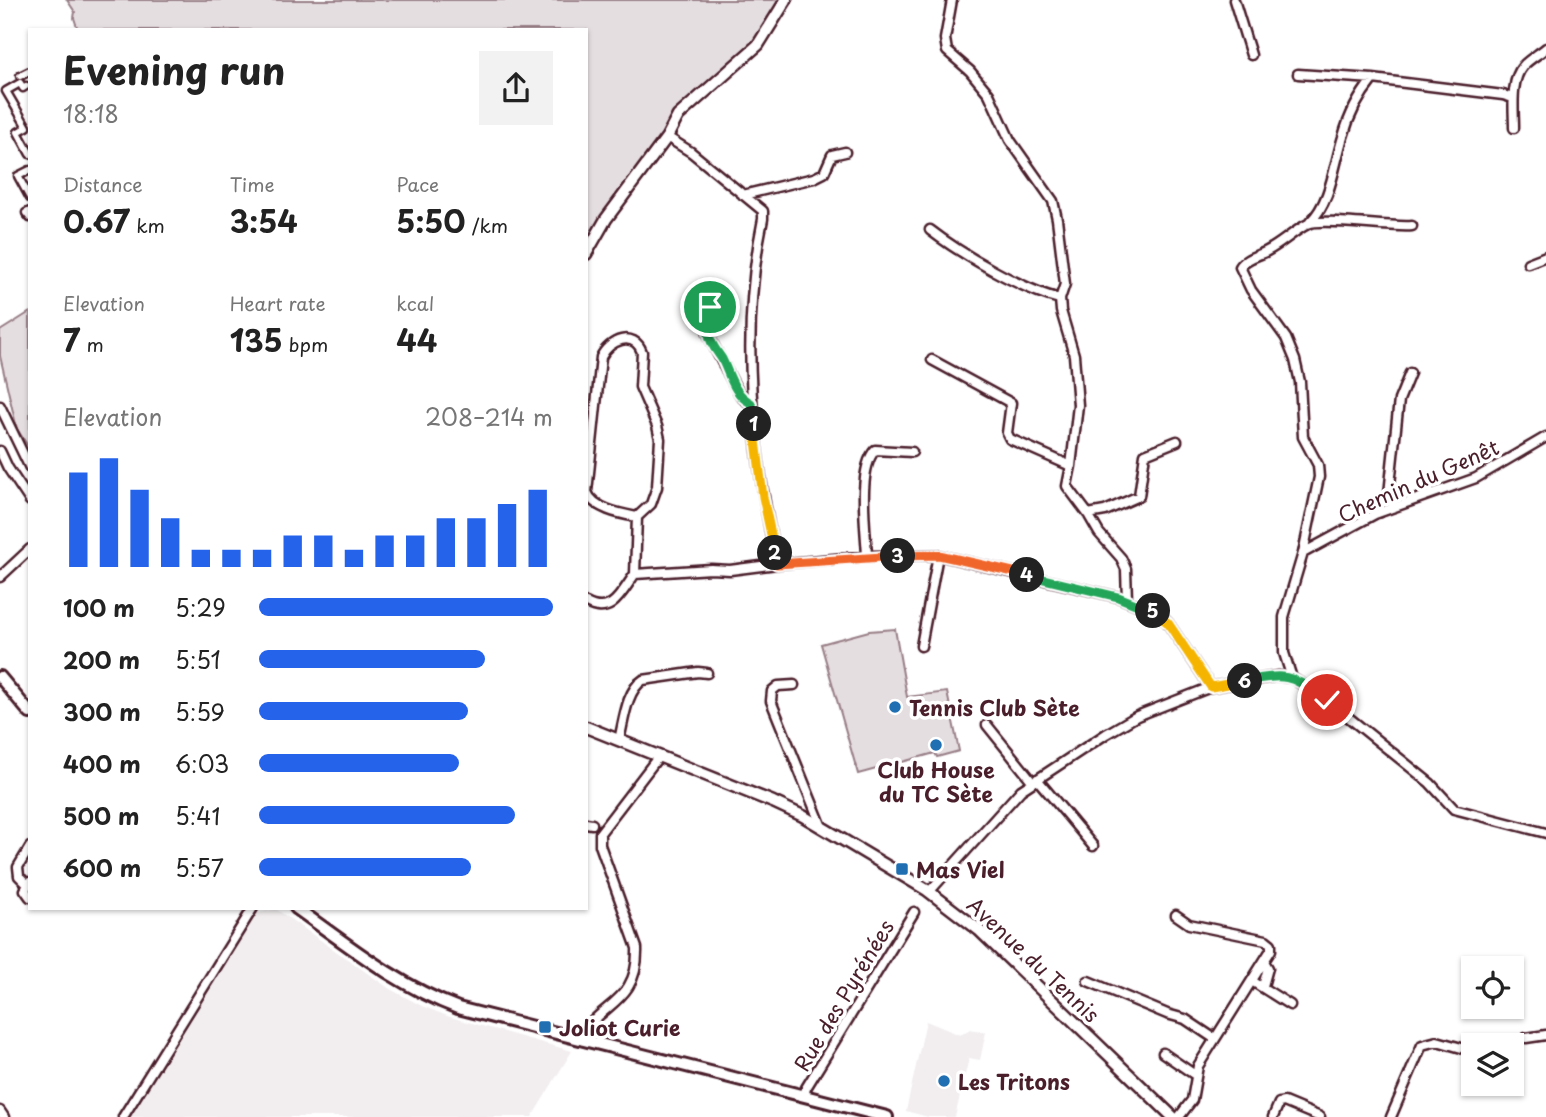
<!DOCTYPE html>
<meta charset="utf-8">
<style>
body{margin:0;font-family:"Playpen Sans",sans-serif;background:#f2f2f2;color:#222;height:100vh;display:flex;flex-direction:column;font-size:26px;white-space:nowrap}
*{box-sizing:border-box;margin:0}
p{font-size:23px;color:#767676}
.icon{flex:none;width:38px;height:38px;fill:none;stroke:currentColor;stroke-width:2;stroke-linecap:round;stroke-linejoin:round}
.map{position:relative;flex:1;overflow:hidden}
.drawer{position:absolute;left:28px;top:28px;width:560px;height:882px;display:flex;flex-direction:column;background:#fff;border-radius:0px;box-shadow:0 2px 5px #0004}
.drawer>*{flex:none}
.buttons{position:absolute;left:1461px;top:956px;display:grid;gap:14px}
.buttons a{display:grid;place-items:center;width:63px;height:63px;border-radius:0px;background:#fff;box-shadow:0 2px 5px #0004;font-size:35px}
.pin{position:absolute;display:grid;place-items:center;width:60px;height:60px;color:#fff;margin:-30px;border:4px solid #fff;border-radius:50%;box-shadow:0 2px 7px #0007}
.km{position:absolute;width:35px;height:35px;margin:-18px;border-radius:50%;background:#222;color:#fff;font-size:19px;line-height:35px;text-align:center}
.round{display:grid;place-items:center;flex:none;width:74px;height:74px;border-radius:0px;background:#f2f2f2}
.overview{display:flex;align-items:center;justify-content:space-between;height:119px;padding:0 35px}
h1{font-size:38px;font-weight:700;line-height:52px}
.figures{display:grid;grid-template-columns:repeat(3,1fr);gap:10px;height:119px;padding:7px 35px}
.figures div{display:grid;align-content:center}
.figures b{font-size:30px;font-weight:700}
.figures small{font-size:19px;font-weight:400}
.figures p{font-size:19px}
.chart{height:196px;padding:14px 35px}
.chart p{display:flex;justify-content:space-between}
.chart svg{width:100%;height:126px;margin-top:7px;stroke:#2563eb;stroke-width:6}
ul{padding:0 35px;list-style:none;font-size:23px}
li{display:grid;grid-template-columns:112px 84px 1fr;align-items:center;height:52px}
li i{height:18px;border-radius:9px;background:#2563eb}
.map>svg:first-child{display:block}
.built{fill:#f2eeef}
.green{fill:#e5dee0;stroke:#987e86;stroke-width:2}
.lines{fill:none;stroke-linecap:round;stroke-linejoin:round}
.pedestrian-casing{stroke:#4a1f2b;stroke-width:11}
.minor-casing{stroke:#4a1f2b;stroke-width:13}
.tertiary-casing{stroke:#4a1f2b;stroke-width:15}
.secondary-casing{stroke:#4a1f2b;stroke-width:16}
.pedestrian{stroke:#fff;stroke-width:6}
.minor{stroke:#fff;stroke-width:8}
.tertiary{stroke:#fff;stroke-width:10}
.secondary{stroke:#fff;stroke-width:10}
.split-1-casing{stroke:#fff;stroke-width:14}
.split-2-casing{stroke:#fff;stroke-width:14}
.split-3-casing{stroke:#fff;stroke-width:14}
.split-4-casing{stroke:#fff;stroke-width:14}
.split-5-casing{stroke:#fff;stroke-width:14}
.split-6-casing{stroke:#fff;stroke-width:14}
.split-7-casing{stroke:#fff;stroke-width:14}
.split-1{stroke:#22a559;stroke-width:9}
.split-2{stroke:#f5b400;stroke-width:9}
.split-3{stroke:#f0652b;stroke-width:9}
.split-4{stroke:#f0652b;stroke-width:9}
.split-5{stroke:#22a559;stroke-width:9}
.split-6{stroke:#f5b400;stroke-width:9}
.split-7{stroke:#22a559;stroke-width:9}
.poi-dot{fill:#1f6fb2;stroke:#fff;stroke-width:2.5}
.labels{text-anchor:middle;dominant-baseline:central;stroke-width:7;stroke-linejoin:round;paint-order:stroke}
.street-label{font-size:21px;fill:#4a1f2b;stroke:#fff}
.poi-label{font-size:21px;font-weight:bold;fill:#4a1f2b;stroke:#fff;text-anchor:start}
</style>
<div class="map">
<svg width="1546" height="1117" viewBox="0 0 1546 1117">
<rect width="100%" height="100%" fill="#fff"/>
<filter id="ink" filterUnits="userSpaceOnUse"><feTurbulence type="fractalNoise" baseFrequency=".0143" numOctaves="2"/><feDisplacementMap in="SourceGraphic" scale="14" xChannelSelector="R" yChannelSelector="G"/><feConvolveMatrix kernelMatrix="1 2 1 2 8 2 1 2 1" color-interpolation-filters="sRGB"/></filter>
<g filter="url(#ink)">
<!-- built -->
<path class="built" d="M276,909L390,989L422,1006L450,1017L572,1051L532,1117H131L258,913Z
M926,1021L960,1035L970,1029L986,1032L980,1060L969,1058L955,1117H928L906,1111Z"/>
<!-- green -->
<path class="green" d="M67,0H783L754,44L682,105L667,131L586,246V30H78L74,18L75,12Z
M30,312V449L17,429L0,356V331Z
M895,629L907,697L947,692L959,751L937,757L935,753L858,774L821,644L869,631Z"/>
<g class="lines">
<!-- pedestrian casing -->
<g class="pedestrian-casing">
<path id="pedestrian" d="M20,76L30,71
M26,86L23,88L20,83L6,91L27,127L18,132L30,154
M30,170L18,176L30,198
M30,211L26,213L30,218"/>
</g>
<!-- minor casing -->
<g class="minor-casing">
<path id="minor" d="M952,0L945,39L947,51L970,71L989,94L1010,140L1053,201L1057,219L1065,284L1060,299L1061,311L1074,355L1078,405L1071,466L1067,486L1088,514L1099,533L1121,558L1126,569L1127,600
M1234,0L1251,55
M1298,74L1373,79L1503,95L1513,98
M1514,128C1514,109 1510,81 1523,66C1529,59 1539,54 1546,48
M667,137L691,152L763,211V219C739,334 752,450 777,564
M743,195L814,178L824,173L832,155L845,152
M1310,222C1331,202 1334,165 1343,137C1349,115 1359,96 1373,79
M930,230C961,254 1023,290 1060,299
M1528,263L1546,256
M715,295C711,306 707,321 708,333C709,338 738,393 742,397C745,401 747,401 751,403
M932,360L1011,403L1007,433L1010,439L1071,466
M0,406L30,468
M0,451L8,468L30,501
M1393,506L1389,494L1399,400L1410,373
M1088,514L1105,511L1139,496L1145,454L1177,441
M1303,553L1375,514L1476,478L1546,437
M867,556C866,530 857,470 875,450L912,452
M635,574L711,569L730,570L777,564L867,556L938,555L1118,597L1158,613L1168,623L1211,687
M635,574L637,517L651,504L657,487L660,439L657,426L640,387L642,352C634,330 609,340 601,357L587,492C593,509 621,514 637,517
M0,577L30,549
M586,603C612,617 621,593 635,574
M921,646L938,555
M1292,678L1284,653V617L1303,553L1319,477L1318,465L1303,437L1300,382L1295,360L1286,338L1251,290L1240,267C1245,258 1258,256 1267,251C1282,243 1294,231 1308,224C1321,217 1389,228 1412,226
M794,685L778,686L772,691L771,701L822,827
M987,725L1033,782
M619,740C624,721 626,691 643,680L698,672L707,673
M1037,779L1093,846
M586,823L592,824
M30,882L25,890L30,897
M27,884L19,876L18,867L30,847
M929,892L1021,790L1106,734L1137,716L1211,687L1278,676L1292,678L1327,700L1430,783L1454,809L1546,833
M1176,915L1189,924L1266,940L1271,944V950L1198,1066L1192,1100L1179,1117
M1088,981L1167,1014L1185,1019L1215,1039
M1252,981L1290,1005
M1263,986L1268,968L1265,963
M1526,1038L1546,1035
M581,1040C595,1003 639,1006 637,948L600,845V833L659,756
M1163,1053L1195,1075
M804,1096L806,1088L914,912
M0,1111L4,1117
M123,1117L253,908
M1273,1117L1279,1103L1284,1102L1320,1117
M1391,1117L1422,1045L1437,1041L1472,1051"/>
</g>
<!-- tertiary casing -->
<g class="tertiary-casing">
<path id="tertiary" d="M586,254L606,219L667,137L678,116L758,45L786,0
M586,727L773,802L803,816L927,890L979,930L1173,1117"/>
</g>
<!-- secondary casing -->
<g class="secondary-casing">
<path id="secondary" d="M0,677L30,713
M296,908C348,945 397,985 458,1008L887,1117"/>
</g>
<!-- pedestrian -->
<use href="#pedestrian" class="pedestrian"/>
<!-- minor -->
<use href="#minor" class="minor"/>
<!-- tertiary -->
<use href="#tertiary" class="tertiary"/>
<!-- secondary -->
<use href="#secondary" class="secondary"/>
</g>
</g>
<g class="lines" filter="url(#ink)">
<!-- split-1 casing -->
<g class="split-1-casing">
<path id="split-1" d="M710,307C710,316 707,326 709,334C710,344 717,351 722,359C730,375 734,395 751,403L754,424"/>
</g>
<!-- split-2 casing -->
<g class="split-2-casing">
<path id="split-2" d="M754,424L763,497L775,553"/>
</g>
<!-- split-3 casing -->
<g class="split-3-casing">
<path id="split-3" d="M775,553L777,564L898,556"/>
</g>
<!-- split-4 casing -->
<g class="split-4-casing">
<path id="split-4" d="M898,556L939,555L1027,575"/>
</g>
<!-- split-5 casing -->
<g class="split-5-casing">
<path id="split-5" d="M1027,575L1118,597L1153,611"/>
</g>
<!-- split-6 casing -->
<g class="split-6-casing">
<path id="split-6" d="M1153,611L1168,623L1211,687L1245,681"/>
</g>
<!-- split-7 casing -->
<g class="split-7-casing">
<path id="split-7" d="M1245,681C1291,673 1289,675 1327,700"/>
</g>
<!-- split-1 -->
<use href="#split-1" class="split-1"/>
<!-- split-2 -->
<use href="#split-2" class="split-2"/>
<!-- split-3 -->
<use href="#split-3" class="split-3"/>
<!-- split-4 -->
<use href="#split-4" class="split-4"/>
<!-- split-5 -->
<use href="#split-5" class="split-5"/>
<!-- split-6 -->
<use href="#split-6" class="split-6"/>
<!-- split-7 -->
<use href="#split-7" class="split-7"/>
</g>
<!-- markers -->
<g class="poi-dot">
<circle cx="895" cy="707" r="7"/>
<circle cx="936" cy="745" r="7"/>
<rect x="895" y="862" width="14" height="14" rx="3.5"/>
<rect x="538" y="1020" width="14" height="14" rx="3.5"/>
<circle cx="944" cy="1081" r="7"/>
</g>
<g class="labels">
<!-- street labels -->
<g class="street-label">
<text transform="translate(1418 480) rotate(-24)">Chemin du Genêt</text>
<text transform="translate(1034 959) rotate(43)">Avenue du Tennis</text>
<text transform="translate(843 995) rotate(-59)">Rue des Pyrénées</text>
</g>
<!-- poi labels -->
<g class="poi-label">
<text x="909" y="707">Tennis Club Sète</text>
<text x="936" y="769" text-anchor="middle">Club House<tspan x="936" dy="24">du TC Sète</tspan></text>
<text x="916" y="869">Mas Viel</text>
<text x="559" y="1027">Joliot Curie</text>
<text x="958" y="1081">Les Tritons</text>
</g>
</g>
</svg>
<div class="buttons">
<a><svg class="icon" aria-label="locate" viewBox="0 0 24 24"><circle cx="12" cy="12" r="6"/><path d="M12 2v4M12 18v4M2 12h4M18 12h4"/></svg></a>
<a><svg class="icon" aria-label="layers" viewBox="0 0 24 24"><path d="M12 4l9 5-9 5-9-5zM3 14l9 5 9-5"/></svg></a>
</div>
<div class="pin" style="left:710px;top:307px;background:#1e9e55"><svg class="icon" aria-label="arrive" viewBox="0 0 24 24"><path d="M6 21V4h12l-3 4 3 4H6"/></svg></div>
<div class="pin" style="left:1327px;top:700px;background:#d93025"><svg class="icon" aria-label="check" viewBox="0 0 24 24"><path d="M5 12l5 5 9-10"/></svg></div>
<b class="km" style="left:754px;top:424px">1</b>
<b class="km" style="left:775px;top:553px">2</b>
<b class="km" style="left:898px;top:556px">3</b>
<b class="km" style="left:1027px;top:575px">4</b>
<b class="km" style="left:1153px;top:611px">5</b>
<b class="km" style="left:1245px;top:681px">6</b>
<section class="drawer">
<div class="overview"><div><h1>Evening run</h1><p>18:18</p></div><a class="round"><svg class="icon" aria-label="share" viewBox="0 0 24 24"><path d="M12 15V3M7 8l5-5 5 5M5 13v7h14v-7"/></svg></a></div>
<div class="figures">
<div><p>Distance</p><b>0.67<small> km</small></b></div>
<div><p>Time</p><b>3:54</b></div>
<div><p>Pace</p><b>5:50<small> /km</small></b></div>
</div>
<div class="figures">
<div><p>Elevation</p><b>7<small> m</small></b></div>
<div><p>Heart rate</p><b>135<small> bpm</small></b></div>
<div><p>kcal</p><b>44</b></div>
</div>
<div class="chart"><p><span>Elevation</span>208–214 m</p>
<svg viewBox="0 0 160 44" preserveAspectRatio="none"><path d="M5 44V11M15 44V6M25 44V17M35 44V27M45 44V38M55 44V38M65 44V38M75 44V33M85 44V33M95 44V38M105 44V33M115 44V33M125 44V27M135 44V27M145 44V22M155 44V17"/></svg>
</div>
<ul>
<li><b>100 m</b>5:29<i style="width:100%"></i></li>
<li><b>200 m</b>5:51<i style="width:77%"></i></li>
<li><b>300 m</b>5:59<i style="width:71%"></i></li>
<li><b>400 m</b>6:03<i style="width:68%"></i></li>
<li><b>500 m</b>5:41<i style="width:87%"></i></li>
<li><b>600 m</b>5:57<i style="width:72%"></i></li>
</ul>
</section>
</div>
